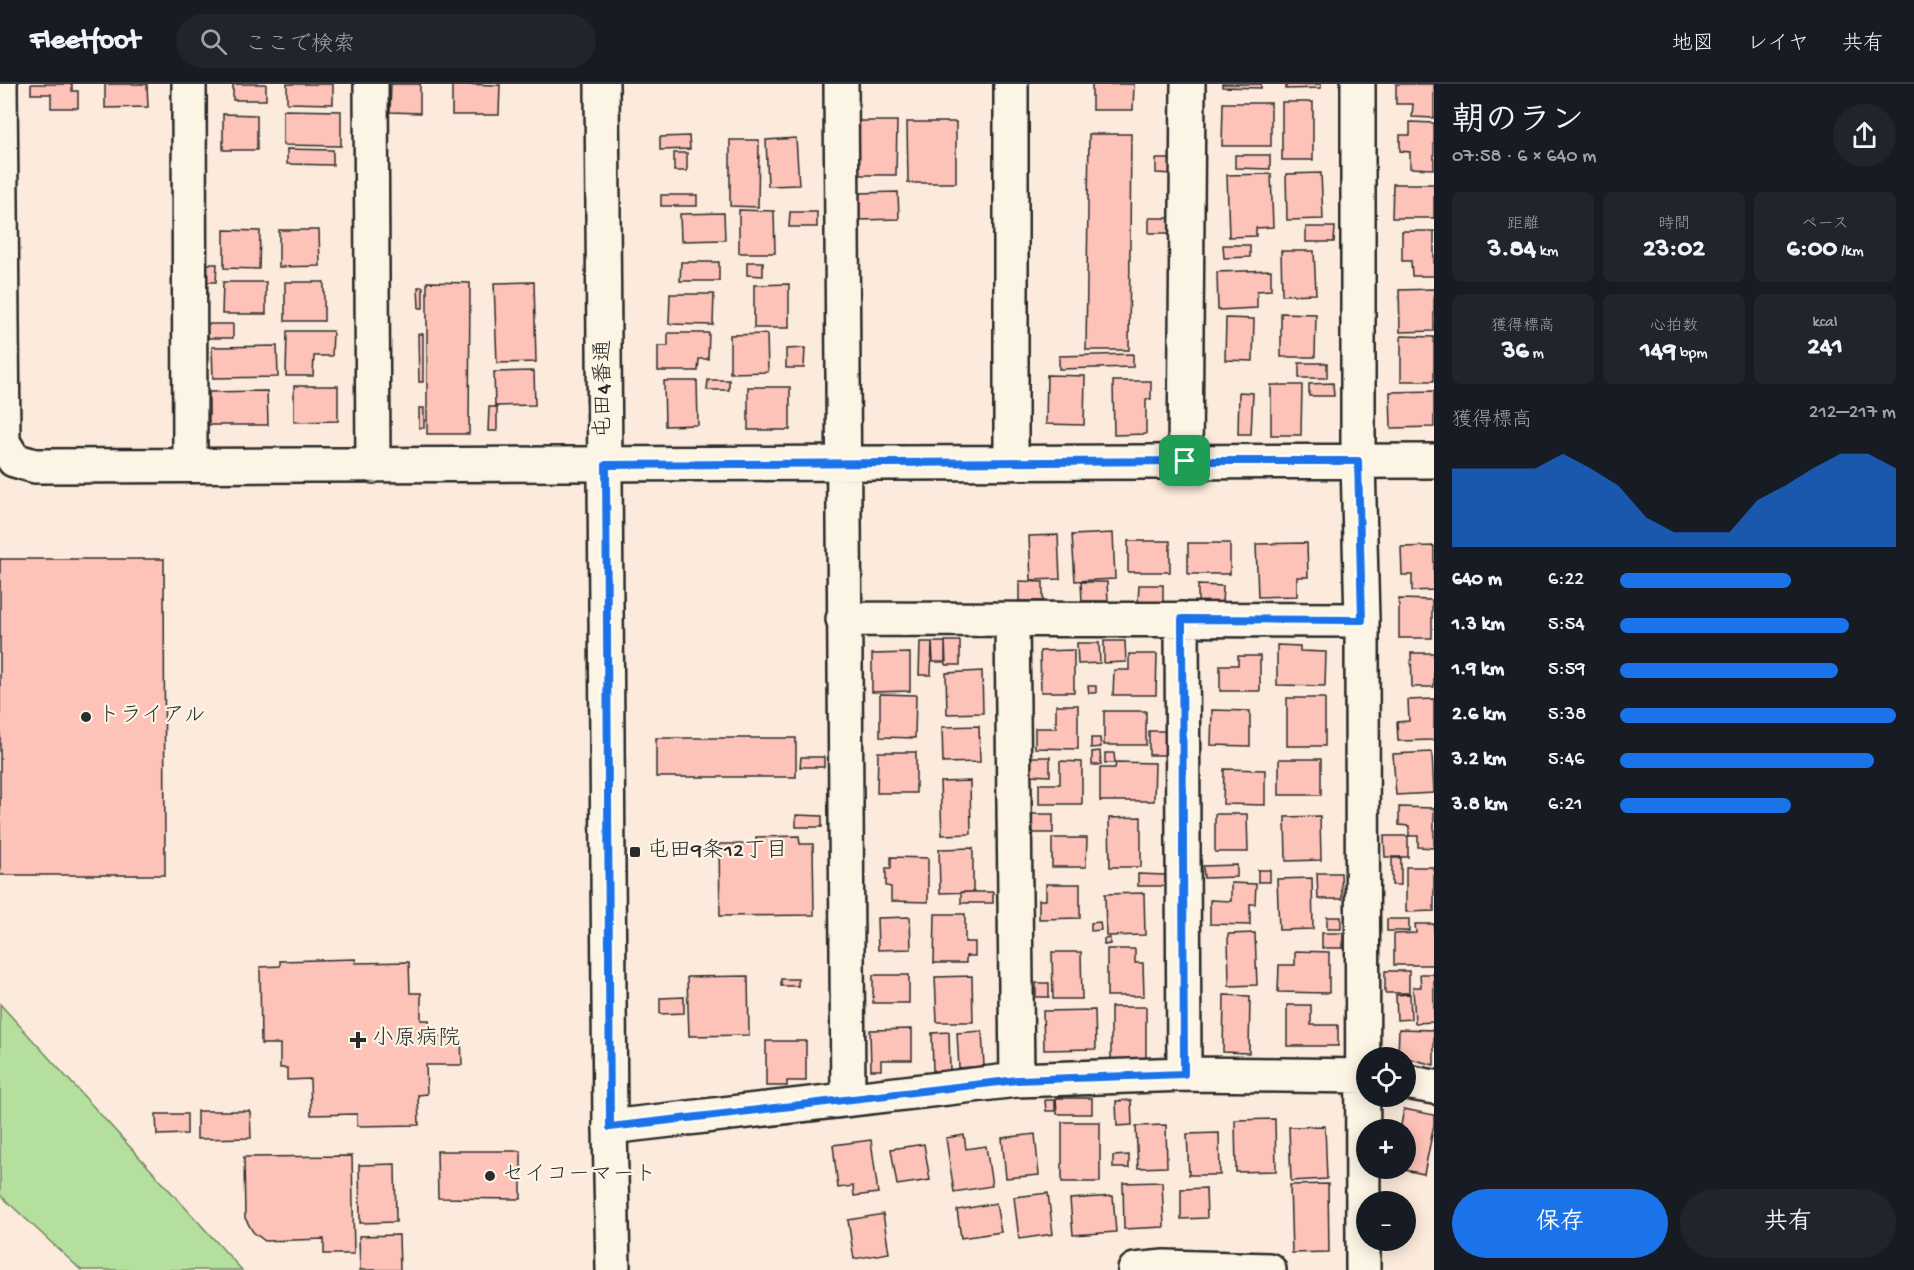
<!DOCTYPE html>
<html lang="ja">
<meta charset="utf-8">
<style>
body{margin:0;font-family:"Gochi Hand","Klee One",sans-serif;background:#20242c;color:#f1f3f6;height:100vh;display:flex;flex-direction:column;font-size:22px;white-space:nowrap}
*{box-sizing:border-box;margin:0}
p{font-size:20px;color:#9ea1a6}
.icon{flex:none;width:33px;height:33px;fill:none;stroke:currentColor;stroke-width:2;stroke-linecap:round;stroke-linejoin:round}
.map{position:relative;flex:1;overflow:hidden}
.details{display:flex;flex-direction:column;background:#171b24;width:480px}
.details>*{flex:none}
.controls{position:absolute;left:1356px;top:963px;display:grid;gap:12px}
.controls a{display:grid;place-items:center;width:60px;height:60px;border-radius:50%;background:#171b24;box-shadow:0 3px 15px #0003;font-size:30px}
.pin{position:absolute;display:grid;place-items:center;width:51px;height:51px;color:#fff;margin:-26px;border-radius:12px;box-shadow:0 3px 9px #0006}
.round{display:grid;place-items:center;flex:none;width:63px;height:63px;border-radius:32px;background:#20242c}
.overview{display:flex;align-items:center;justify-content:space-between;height:102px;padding:0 18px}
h1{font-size:33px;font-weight:700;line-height:45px}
.figures{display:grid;grid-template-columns:repeat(3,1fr);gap:9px;height:102px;padding:6px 18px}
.figures div{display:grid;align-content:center;border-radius:9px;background:#20242c;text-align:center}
.figures b{font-size:26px;font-weight:700}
.figures small{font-size:16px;font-weight:400}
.figures p{font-size:16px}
.chart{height:168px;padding:12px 18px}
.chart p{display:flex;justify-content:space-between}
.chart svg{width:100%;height:108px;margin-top:6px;fill:#1a73e8;opacity:.7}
.button{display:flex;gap:12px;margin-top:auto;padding:12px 18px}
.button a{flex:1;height:69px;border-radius:36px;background:#1a73e8;color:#fff;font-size:24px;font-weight:700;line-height:69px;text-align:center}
.button a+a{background:#20242c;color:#f1f3f6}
ul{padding:0 18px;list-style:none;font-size:20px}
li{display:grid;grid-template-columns:96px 72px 1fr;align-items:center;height:45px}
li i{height:15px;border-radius:8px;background:#1a73e8}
header{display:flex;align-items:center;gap:36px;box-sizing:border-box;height:84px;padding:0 30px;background:#171b24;border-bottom:2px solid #363941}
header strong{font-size:28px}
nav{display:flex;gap:33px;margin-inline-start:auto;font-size:21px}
.search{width:420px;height:54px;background:#20242c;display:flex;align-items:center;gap:15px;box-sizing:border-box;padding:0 21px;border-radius:33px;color:#9ea1a6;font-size:22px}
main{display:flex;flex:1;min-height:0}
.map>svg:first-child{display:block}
.green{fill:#b5df9c;stroke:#708564;stroke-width:1.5}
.building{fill:#fdc2b8;stroke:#2b2b2b;stroke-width:1.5}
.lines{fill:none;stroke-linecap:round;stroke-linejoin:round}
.minor-casing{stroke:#2b2b2b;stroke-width:38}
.tertiary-casing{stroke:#2b2b2b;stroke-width:38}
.minor{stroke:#fcf5e5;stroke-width:33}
.tertiary{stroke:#fcf5e5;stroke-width:33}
.route-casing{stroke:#fff;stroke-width:12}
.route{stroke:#1a73e8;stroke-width:8}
.poi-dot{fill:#2b2b2b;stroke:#fcf5e5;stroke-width:2}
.labels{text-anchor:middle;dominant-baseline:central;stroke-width:4.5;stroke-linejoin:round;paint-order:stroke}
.street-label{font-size:22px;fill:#2b2b2b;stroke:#fcf5e5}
.poi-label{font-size:22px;fill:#2b2b2b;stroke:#fcf5e5;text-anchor:start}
</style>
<header>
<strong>Fleetfoot</strong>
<div class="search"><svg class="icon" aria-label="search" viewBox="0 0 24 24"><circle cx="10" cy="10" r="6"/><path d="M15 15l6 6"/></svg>ここで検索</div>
<nav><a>地図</a><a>レイヤ</a><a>共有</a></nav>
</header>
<main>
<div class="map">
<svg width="1434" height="1186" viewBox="0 0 1434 1186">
<rect width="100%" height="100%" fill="#fcebdc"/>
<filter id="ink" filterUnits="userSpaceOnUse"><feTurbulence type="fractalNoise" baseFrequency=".0167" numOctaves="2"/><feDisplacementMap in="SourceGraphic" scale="12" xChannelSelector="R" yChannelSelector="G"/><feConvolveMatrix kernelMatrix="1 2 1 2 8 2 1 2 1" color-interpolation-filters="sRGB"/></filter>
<g filter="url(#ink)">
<!-- green -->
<path class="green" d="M0,920L242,1186H81L0,1111Z"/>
<!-- building -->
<path class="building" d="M31,0H72V7H78V24H51V10H31Z
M105,0H147L148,23L105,24Z
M233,0H266V16H233Z
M287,0H333V20L287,19Z
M391,0H420V29L390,28Z
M452,0L500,1L499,31H452Z
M1092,0H1134L1133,26H1092Z
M1222,0H1261V4L1222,3Z
M1286,0H1321V4L1286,5Z
M1396,0H1434V34L1412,33L1413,20H1396Z
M1282,18H1313V76H1282Z
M1223,19H1271V62H1222Z
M283,26L341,27V62L283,61Z
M223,30L257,31V66H223Z
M859,37H897L896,91H859Z
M907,38H956V99H908Z
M1410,38L1434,39V85L1410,84V68L1400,67V51H1410Z
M1089,50H1131L1129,266H1086Z
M689,52L690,65L660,66V53Z
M796,54L799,101L768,102L766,56Z
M730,56H759L758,123L730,122Z
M287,65L333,66V81L287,80Z
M674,69H687V87H674Z
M1235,71H1270V85L1235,84Z
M1156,75H1174L1173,90L1156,89Z
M1321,89L1323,135L1287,136L1286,90Z
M1271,90L1273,143L1256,144V152L1229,153L1227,91Z
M1393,100H1434V134H1392Z
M898,108L899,135L859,136L858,109Z
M661,111H697V122H661Z
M739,126L774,127L775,169H739Z
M790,128H817V143H789Z
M724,129L725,156L681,157L680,130Z
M1149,134H1172L1171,149H1149Z
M1306,143H1335L1334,158H1306Z
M224,146L260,147L259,185L224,184Z
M279,146H319L320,182L279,183Z
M1402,147H1434V192H1412L1411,177H1402Z
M1223,161H1250V173L1224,174Z
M1281,167H1314L1316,210L1282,211Z
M681,178H719V197H680Z
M747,178H763V192L747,191Z
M206,180H217L216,198H206Z
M1271,186V206L1257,207V224L1218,226L1217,188Z
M223,198H266V230H222Z
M285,198H324V237H285Z
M427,198L470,199L469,350H427Z
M534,198L536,278L497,279L494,199Z
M789,200V244H754V201Z
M418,203H423V224H419Z
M1434,205V247L1400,248L1399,206Z
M670,210H714L713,241L669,240Z
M1281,229L1316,230L1315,273H1281Z
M1226,234L1254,235L1253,277L1225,276Z
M207,240H233V254H208Z
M287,247H333L332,272H314L313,292H286Z
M668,249H709L708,275H699L698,287H658V262H668Z
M418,250H423V298H419Z
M767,250L768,288L730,289V251Z
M1401,252L1434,253V297H1401Z
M277,262L278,293L213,294L212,263Z
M805,264L804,284H786V265Z
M1133,270V283L1059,285V272Z
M1299,279H1327V294H1299Z
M534,287L535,321L495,322L494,288Z
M1047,291L1085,292L1084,341L1046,340Z
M708,296H729V306H707Z
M664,297H697L698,341L665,342Z
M1113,297H1151V315H1146V350L1114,351Z
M1333,299L1334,312H1309V300Z
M1271,301H1302L1301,351H1271Z
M294,302H338V337L294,338Z
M748,303H790V346H748Z
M267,307L268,341H209V308Z
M1434,307V343L1391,344L1390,308Z
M1239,308L1253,309L1251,350H1238Z
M489,323H497V347H488Z
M419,324H424V344H419Z
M1113,449L1115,495L1075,497L1072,451Z
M1058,451L1060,495L1031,496L1029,452Z
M1128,457H1170V488H1128Z
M1188,459H1230V490H1188Z
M1307,459L1308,493H1297V512L1258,513L1256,460Z
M1434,462V506L1412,507V491H1402L1401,463Z
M0,475H164L165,791H0Z
M1019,497L1043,498V517H1019Z
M1081,498H1107L1108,517H1082Z
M1139,501H1163V519H1138Z
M1198,501L1223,502L1222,520L1198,519Z
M1399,515L1432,516V554H1399Z
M945,557H960V581H946Z
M1104,557H1125L1126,578L1104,579Z
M920,558H932L931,591H919Z
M932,558H945V578H933Z
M1077,559H1099L1100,579L1078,580Z
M1277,561L1300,562V567L1326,568L1325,602L1277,601Z
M1074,566V608H1041L1040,567Z
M910,569V607L872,608V570Z
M1411,569H1434V603H1412Z
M1129,570H1157L1156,611H1113L1114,586H1129Z
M1238,572H1260V607H1220V581H1238Z
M982,587L983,629L947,630L946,589Z
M1088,602H1096V609H1089Z
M880,610L916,611L915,654L880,653Z
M1287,614H1325V662H1287Z
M1434,615V656L1398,657L1397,638L1409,637L1408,616Z
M1056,621H1078V665L1035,664V644H1056Z
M1212,626L1250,627V662L1211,661Z
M1104,627H1146V661H1104Z
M979,642L980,678L943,679L942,643Z
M1149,647H1169L1168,671H1149Z
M656,654H796V693H656Z
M1091,654H1100L1101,663L1091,664Z
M1100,667L1101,681H1092V668Z
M878,668H916V709H877Z
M1432,668L1434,709L1396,711L1393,670Z
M1105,669H1114L1115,679H1105Z
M801,673H824V683H800Z
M1028,673H1050V692L1028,691Z
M1279,675H1321V711H1279Z
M1060,677L1082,678V720H1039V700H1060Z
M1116,678L1155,679L1154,717H1100V684H1115Z
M1224,685L1265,686V721L1223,720Z
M970,697L971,750L942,751L940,698Z
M1399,723L1434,724V764L1418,763V752H1409V742L1399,741Z
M1030,730H1053V749H1030Z
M1215,730H1247L1248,768H1215Z
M796,731L822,732V743H796Z
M1320,732L1321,776L1286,777L1285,733Z
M1141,733V783H1110L1109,734Z
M799,752L800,760H813L814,831L720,832L719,760H756V753Z
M1384,752H1408V773H1385Z
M1052,754H1087L1086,783H1052Z
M973,764V808L940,809L939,765Z
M891,773L928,774V818L891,817V803L886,802V784H891Z
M1392,774H1401V801H1392Z
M1237,781V793L1204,794L1203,782Z
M1406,783H1434V827L1406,828Z
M1258,786H1270V798H1258Z
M1317,789H1341L1342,815H1318Z
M1138,790L1165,791V802H1138Z
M1312,794L1313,845L1279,846L1277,795Z
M1231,799L1256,800L1255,820H1250V841L1210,840V816L1231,817Z
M1046,800H1080V834L1039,835V816H1046Z
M961,808H993V819H961Z
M1144,809L1145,851L1106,852L1105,810Z
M935,830H965V858H975V872H966V879H934Z
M910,833L911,865L878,866L877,834Z
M1327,833H1341V845H1327Z
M1387,835H1409V847H1387Z
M1100,838L1101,846L1091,847V839Z
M1415,840H1434V881H1394V850L1416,849Z
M1255,849L1257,901L1229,902L1228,850Z
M1322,849H1343V864H1322Z
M1110,854V860L1104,861V855Z
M1107,865H1135V879H1143L1144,912H1107Z
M1295,867L1329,868V909L1278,908L1279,881H1295Z
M1052,868H1081L1082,915H1053Z
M356,875L355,879L409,878L410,909H421V936H429L430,953L461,952L462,981H426L427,1010L418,1011L419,1041L357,1042V1030L311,1031L310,995L287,996V984H280V960H261L260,883L280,882V877Z
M1385,887H1409V909H1385Z
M1420,890H1434V938L1415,939L1413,903H1421Z
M873,891H909V919H873Z
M748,892L749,951L689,952L687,893Z
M972,892L973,938H937L935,893Z
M781,895H798V902H781Z
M1036,899H1049V913H1036Z
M1410,910L1411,935L1397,936L1396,911Z
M1224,911L1250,912L1249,969L1223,968Z
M684,913V929L660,930V914Z
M1287,921H1311V941H1338V962H1287Z
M1111,923H1146V976H1111Z
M1095,926L1096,965L1044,966L1043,927Z
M912,945V976H881V986H871L870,946Z
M1399,945L1434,946V981L1398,972Z
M982,947L984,982L959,984L957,949Z
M949,948L950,987H933L932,949Z
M766,957H806V997H787V1002H766Z
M1056,1014H1092V1030H1057Z
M1045,1016H1055V1027H1046Z
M1131,1016L1132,1041L1117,1042L1116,1017Z
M1404,1025L1434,1031V1041L1424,1090L1395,1084H1406V1046H1400Z
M197,1027H250L251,1054L197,1055Z
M156,1030H187V1050L157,1051Z
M1275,1035L1276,1087L1236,1088L1235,1036Z
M1062,1038H1100V1098H1062Z
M1166,1041L1167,1083L1138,1084L1136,1042Z
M1325,1042L1327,1095L1291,1097L1289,1043Z
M1219,1049L1220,1091H1189L1187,1050Z
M1035,1050L1039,1091L1006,1094L1002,1054Z
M964,1051L966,1065L986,1062L992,1102L954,1108L946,1054Z
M871,1056L878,1109L854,1112L853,1102L838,1104L833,1061Z
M924,1060L930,1096L897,1101L891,1065Z
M437,1067H521V1115L438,1114Z
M1129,1071V1084H1113V1072Z
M352,1072L354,1170H324V1155L265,1157L253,1148L245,1134L244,1073Z
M395,1080L396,1138L360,1139L359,1081Z
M1162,1098L1164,1143L1124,1145L1123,1099Z
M1328,1100L1329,1168L1292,1169L1290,1101Z
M1206,1104L1207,1134L1181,1135V1105Z
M1048,1109L1053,1150L1019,1155L1014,1113Z
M1113,1112L1116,1148L1073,1151L1070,1115Z
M996,1119L1001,1148L961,1154L957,1126Z
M883,1130L889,1169L854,1175L848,1136Z
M399,1151L400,1186H360L359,1152Z"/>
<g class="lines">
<!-- minor casing -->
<g class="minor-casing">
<path id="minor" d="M0,0L3,358L14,376L35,382L1434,377
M189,0L190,381
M371,0L373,382
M841,0L848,1015
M1358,0V377L1362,536L1363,1186
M1185,377L1188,0
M1011,379V0
M843,535L1362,536
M1182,535L1184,990
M1012,536L1017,996
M1406,998L1434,1003
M610,1043L1017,996L1184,990L1366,992"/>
</g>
<!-- tertiary casing -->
<g class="tertiary-casing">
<path id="tertiary" d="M602,0L610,1043L613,1186
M1135,1186L1164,1183L1269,1186"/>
</g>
<!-- minor -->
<use href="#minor" class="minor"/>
<!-- tertiary -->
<use href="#tertiary" class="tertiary"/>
</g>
</g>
<g class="lines" filter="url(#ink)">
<!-- route casing -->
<g class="route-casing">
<path id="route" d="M1185,377H1358L1362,536L1182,535L1184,990L1017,996L610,1043L606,381Z"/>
</g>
<!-- route -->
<use href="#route" class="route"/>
</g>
<!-- markers -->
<g class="poi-dot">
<circle cx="86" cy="633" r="6"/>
<rect x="629" y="762" width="12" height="12" rx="3"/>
<path d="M355 947h6v6h6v6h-6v6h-6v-6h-6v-6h6z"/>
<circle cx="490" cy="1092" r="6"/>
</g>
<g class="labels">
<!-- street labels -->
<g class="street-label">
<text transform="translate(605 305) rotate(-90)">屯田4番通</text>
</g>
<!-- poi labels -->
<g class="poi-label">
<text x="98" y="633">トライアル</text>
<text x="647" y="768">屯田9条12丁目</text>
<text x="372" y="956">小原病院</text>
<text x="502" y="1092">セイコーマート</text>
</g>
</g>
</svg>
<div class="controls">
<a><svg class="icon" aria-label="locate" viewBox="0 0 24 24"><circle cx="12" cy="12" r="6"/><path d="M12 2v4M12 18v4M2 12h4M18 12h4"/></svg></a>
<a>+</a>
<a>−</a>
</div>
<div class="pin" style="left:1185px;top:377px;background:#1e9e55"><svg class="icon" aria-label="arrive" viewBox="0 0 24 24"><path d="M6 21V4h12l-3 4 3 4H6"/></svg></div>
</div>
<section class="details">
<div class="overview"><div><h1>朝のラン</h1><p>07:58 · 6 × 640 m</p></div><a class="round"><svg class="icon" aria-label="share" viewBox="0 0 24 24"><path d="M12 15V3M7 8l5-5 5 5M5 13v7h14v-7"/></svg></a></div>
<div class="figures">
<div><p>距離</p><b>3.84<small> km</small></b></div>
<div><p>時間</p><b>23:02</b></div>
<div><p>ペース</p><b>6:00<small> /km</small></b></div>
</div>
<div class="figures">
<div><p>獲得標高</p><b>36<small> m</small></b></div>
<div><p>心拍数</p><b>149<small> bpm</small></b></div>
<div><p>kcal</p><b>241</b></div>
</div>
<div class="chart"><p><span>獲得標高</span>212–217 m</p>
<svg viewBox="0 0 160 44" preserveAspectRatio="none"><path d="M0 44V12L10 12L20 12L30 12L40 6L50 12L60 19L70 32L80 38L90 38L100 38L110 25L120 19L130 12L140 6L150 6L160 12V44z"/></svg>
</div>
<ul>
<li><b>640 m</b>6:22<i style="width:62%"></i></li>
<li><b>1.3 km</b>5:54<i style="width:83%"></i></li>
<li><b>1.9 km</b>5:59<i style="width:79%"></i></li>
<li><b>2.6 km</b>5:38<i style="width:100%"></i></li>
<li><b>3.2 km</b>5:46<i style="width:92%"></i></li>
<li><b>3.8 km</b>6:21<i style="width:62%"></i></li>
</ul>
<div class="button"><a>保存</a><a>共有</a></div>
</section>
</main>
